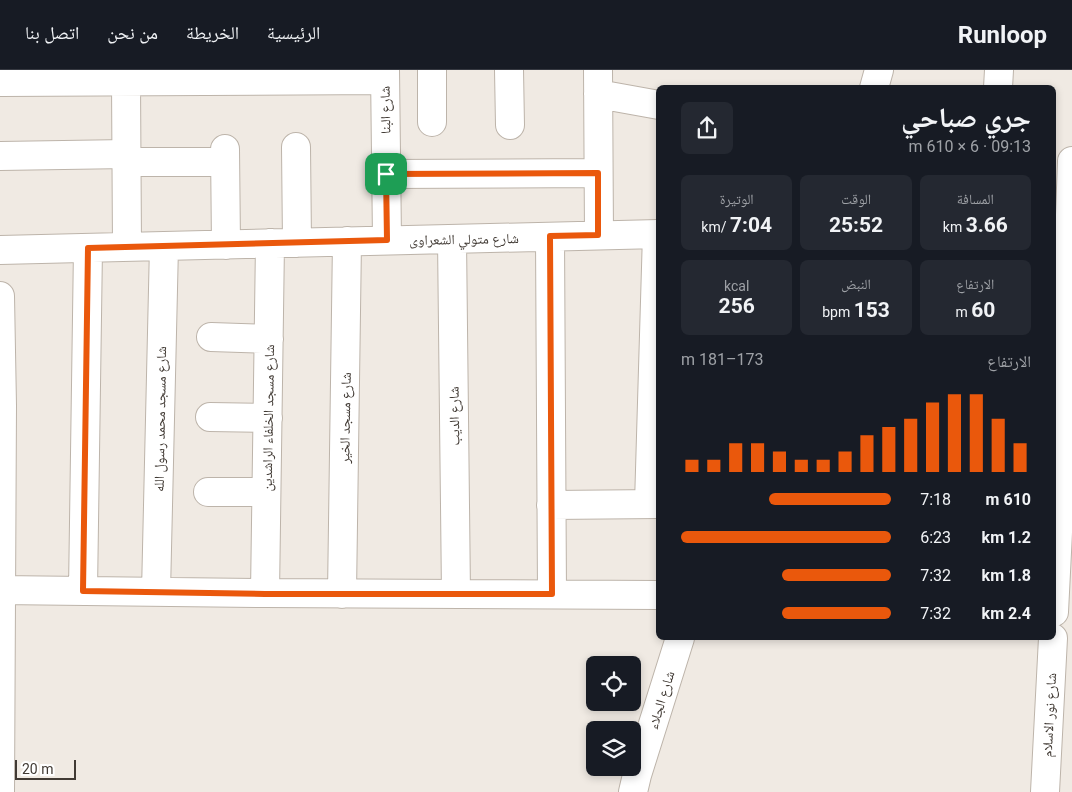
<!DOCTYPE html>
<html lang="ar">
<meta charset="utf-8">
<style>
body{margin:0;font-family:Roboto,"Noto Naskh Arabic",sans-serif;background:#242831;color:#f1f3f6;direction:rtl;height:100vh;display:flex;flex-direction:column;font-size:19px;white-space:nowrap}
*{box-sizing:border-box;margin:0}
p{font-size:16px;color:#9ea1a6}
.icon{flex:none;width:28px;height:28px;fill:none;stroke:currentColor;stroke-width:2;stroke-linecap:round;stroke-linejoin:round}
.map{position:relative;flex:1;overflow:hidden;direction:ltr}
.side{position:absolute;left:656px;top:15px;width:400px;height:555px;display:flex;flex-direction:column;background:#171b24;border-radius:8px;box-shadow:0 2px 8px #0003;direction:rtl}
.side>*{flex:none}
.buttons{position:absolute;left:586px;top:586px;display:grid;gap:10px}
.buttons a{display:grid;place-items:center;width:55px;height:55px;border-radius:8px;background:#171b24;box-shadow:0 2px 8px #0003;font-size:25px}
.scale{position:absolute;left:15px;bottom:12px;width:61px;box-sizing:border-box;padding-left:5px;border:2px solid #413a34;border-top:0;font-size:14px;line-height:18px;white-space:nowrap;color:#413a34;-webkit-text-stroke:4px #fff;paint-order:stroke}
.pin{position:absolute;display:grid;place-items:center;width:42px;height:42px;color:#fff;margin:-21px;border-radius:10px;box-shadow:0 2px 8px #0006}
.round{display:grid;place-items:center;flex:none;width:52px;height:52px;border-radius:8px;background:#242831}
.headline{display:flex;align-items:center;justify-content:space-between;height:85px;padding:0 25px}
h1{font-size:28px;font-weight:700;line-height:38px}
.stats{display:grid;grid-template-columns:repeat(3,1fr);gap:8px;height:85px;padding:5px 25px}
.stats div{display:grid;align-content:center;border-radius:8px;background:#242831;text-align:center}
.stats b{font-size:21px;font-weight:700}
.stats small{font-size:14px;font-weight:400}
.stats p{font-size:14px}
.chart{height:140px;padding:10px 25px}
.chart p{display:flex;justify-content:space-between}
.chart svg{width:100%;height:90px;margin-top:5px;stroke:#ea580c;stroke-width:6}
ul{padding:0 25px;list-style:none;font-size:16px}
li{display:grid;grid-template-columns:80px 60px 1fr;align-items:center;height:38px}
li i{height:12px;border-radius:6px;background:#ea580c}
header{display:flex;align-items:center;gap:30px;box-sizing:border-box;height:70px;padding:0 25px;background:#171b24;border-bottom:1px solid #363941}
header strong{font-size:24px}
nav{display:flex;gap:28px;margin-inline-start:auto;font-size:18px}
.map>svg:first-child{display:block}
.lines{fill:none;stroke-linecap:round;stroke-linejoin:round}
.minor-casing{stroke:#bdb4aa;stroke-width:30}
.minor{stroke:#fff;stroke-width:28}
.route-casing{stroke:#fff;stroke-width:10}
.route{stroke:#ea580c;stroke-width:6}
.labels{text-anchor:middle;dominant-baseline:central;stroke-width:4;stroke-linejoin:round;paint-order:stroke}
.street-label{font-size:14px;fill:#413a34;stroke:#fff}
</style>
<header>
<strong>Runloop</strong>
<nav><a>الرئيسية</a><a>الخريطة</a><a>من نحن</a><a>اتصل بنا</a></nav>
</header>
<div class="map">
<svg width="1072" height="722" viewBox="0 0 1072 722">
<rect width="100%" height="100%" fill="#f0eae3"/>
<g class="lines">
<!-- minor casing -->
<g class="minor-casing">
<path id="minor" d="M385,0L387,170
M432,0V52
M509,0L510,55
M598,0L599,165
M0,12L385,10
M126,12L127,177
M874,18L879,0
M998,18L999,0
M598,24L659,35
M296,77L297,173
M225,79L226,175
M0,86L127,84
M127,92H225
M386,104L598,103
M550,167L552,524
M452,169L456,524
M0,180L659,164
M0,226L2,336L0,722
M211,267L269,269
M210,347L268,348
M208,422H266
M649,434L657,164
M551,435L659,434
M0,520L265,523L659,525
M83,521L88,178
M156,522L164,176
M265,523L270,173
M342,524L347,171
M1054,542L1059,442L1072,91
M633,722L637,705L680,568
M1045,722L1053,568"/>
</g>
<!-- minor -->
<use href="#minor" class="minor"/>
</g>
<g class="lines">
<!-- route casing -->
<g class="route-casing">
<path id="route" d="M598,103V165L550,166L552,524H265L83,521L88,178L387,170L386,104Z"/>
</g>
<!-- route -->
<use href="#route" class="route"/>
</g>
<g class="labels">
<!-- street labels -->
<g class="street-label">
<text transform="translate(385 40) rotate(-91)">شارع البنا</text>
<text transform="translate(464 169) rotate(-1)">شارع متولي الشعراوى</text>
<text transform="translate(454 346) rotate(-91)">شارع الديب</text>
<text transform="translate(268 348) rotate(-89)">شارع مسجد الخلفاء الراشدين</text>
<text transform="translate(345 348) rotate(-89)">شارع مسجد الخير</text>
<text transform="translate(160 349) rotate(-89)">شارع مسجد محمد رسول الله</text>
<text transform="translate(661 630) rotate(-73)">شارع الجلاء</text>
<text transform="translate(1049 645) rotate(-87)">شارع نور الاسلام</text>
</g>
</g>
</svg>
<div class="buttons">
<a><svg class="icon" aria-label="locate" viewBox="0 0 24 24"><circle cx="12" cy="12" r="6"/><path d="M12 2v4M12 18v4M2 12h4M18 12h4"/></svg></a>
<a><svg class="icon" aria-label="layers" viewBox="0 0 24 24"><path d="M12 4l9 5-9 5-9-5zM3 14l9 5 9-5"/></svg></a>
</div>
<div class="scale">20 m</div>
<div class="pin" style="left:386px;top:104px;background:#1e9e55"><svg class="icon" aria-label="arrive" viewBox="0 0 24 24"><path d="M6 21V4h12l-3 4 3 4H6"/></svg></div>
<section class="side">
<div class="headline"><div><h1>جري صباحي</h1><p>09:13 · 6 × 610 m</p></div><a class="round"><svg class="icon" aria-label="share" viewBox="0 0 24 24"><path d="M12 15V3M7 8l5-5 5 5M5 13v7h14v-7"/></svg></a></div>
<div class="stats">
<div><p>المسافة</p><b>3.66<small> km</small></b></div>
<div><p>الوقت</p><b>25:52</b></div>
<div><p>الوتيرة</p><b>7:04<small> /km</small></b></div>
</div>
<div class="stats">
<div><p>الارتفاع</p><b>60<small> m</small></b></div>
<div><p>النبض</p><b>153<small> bpm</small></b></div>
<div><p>kcal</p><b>256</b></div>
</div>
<div class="chart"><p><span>الارتفاع</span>173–181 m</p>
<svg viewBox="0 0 160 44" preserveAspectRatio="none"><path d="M5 44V38M15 44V38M25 44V30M35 44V30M45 44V34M55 44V38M65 44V38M75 44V34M85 44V26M95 44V22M105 44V18M115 44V10M125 44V6M135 44V6M145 44V18M155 44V30"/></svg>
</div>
<ul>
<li><b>610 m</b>7:18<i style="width:58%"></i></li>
<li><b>1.2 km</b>6:23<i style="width:100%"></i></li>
<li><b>1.8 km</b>7:32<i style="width:52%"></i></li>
<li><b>2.4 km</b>7:32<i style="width:52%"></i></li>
</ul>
</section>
</div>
